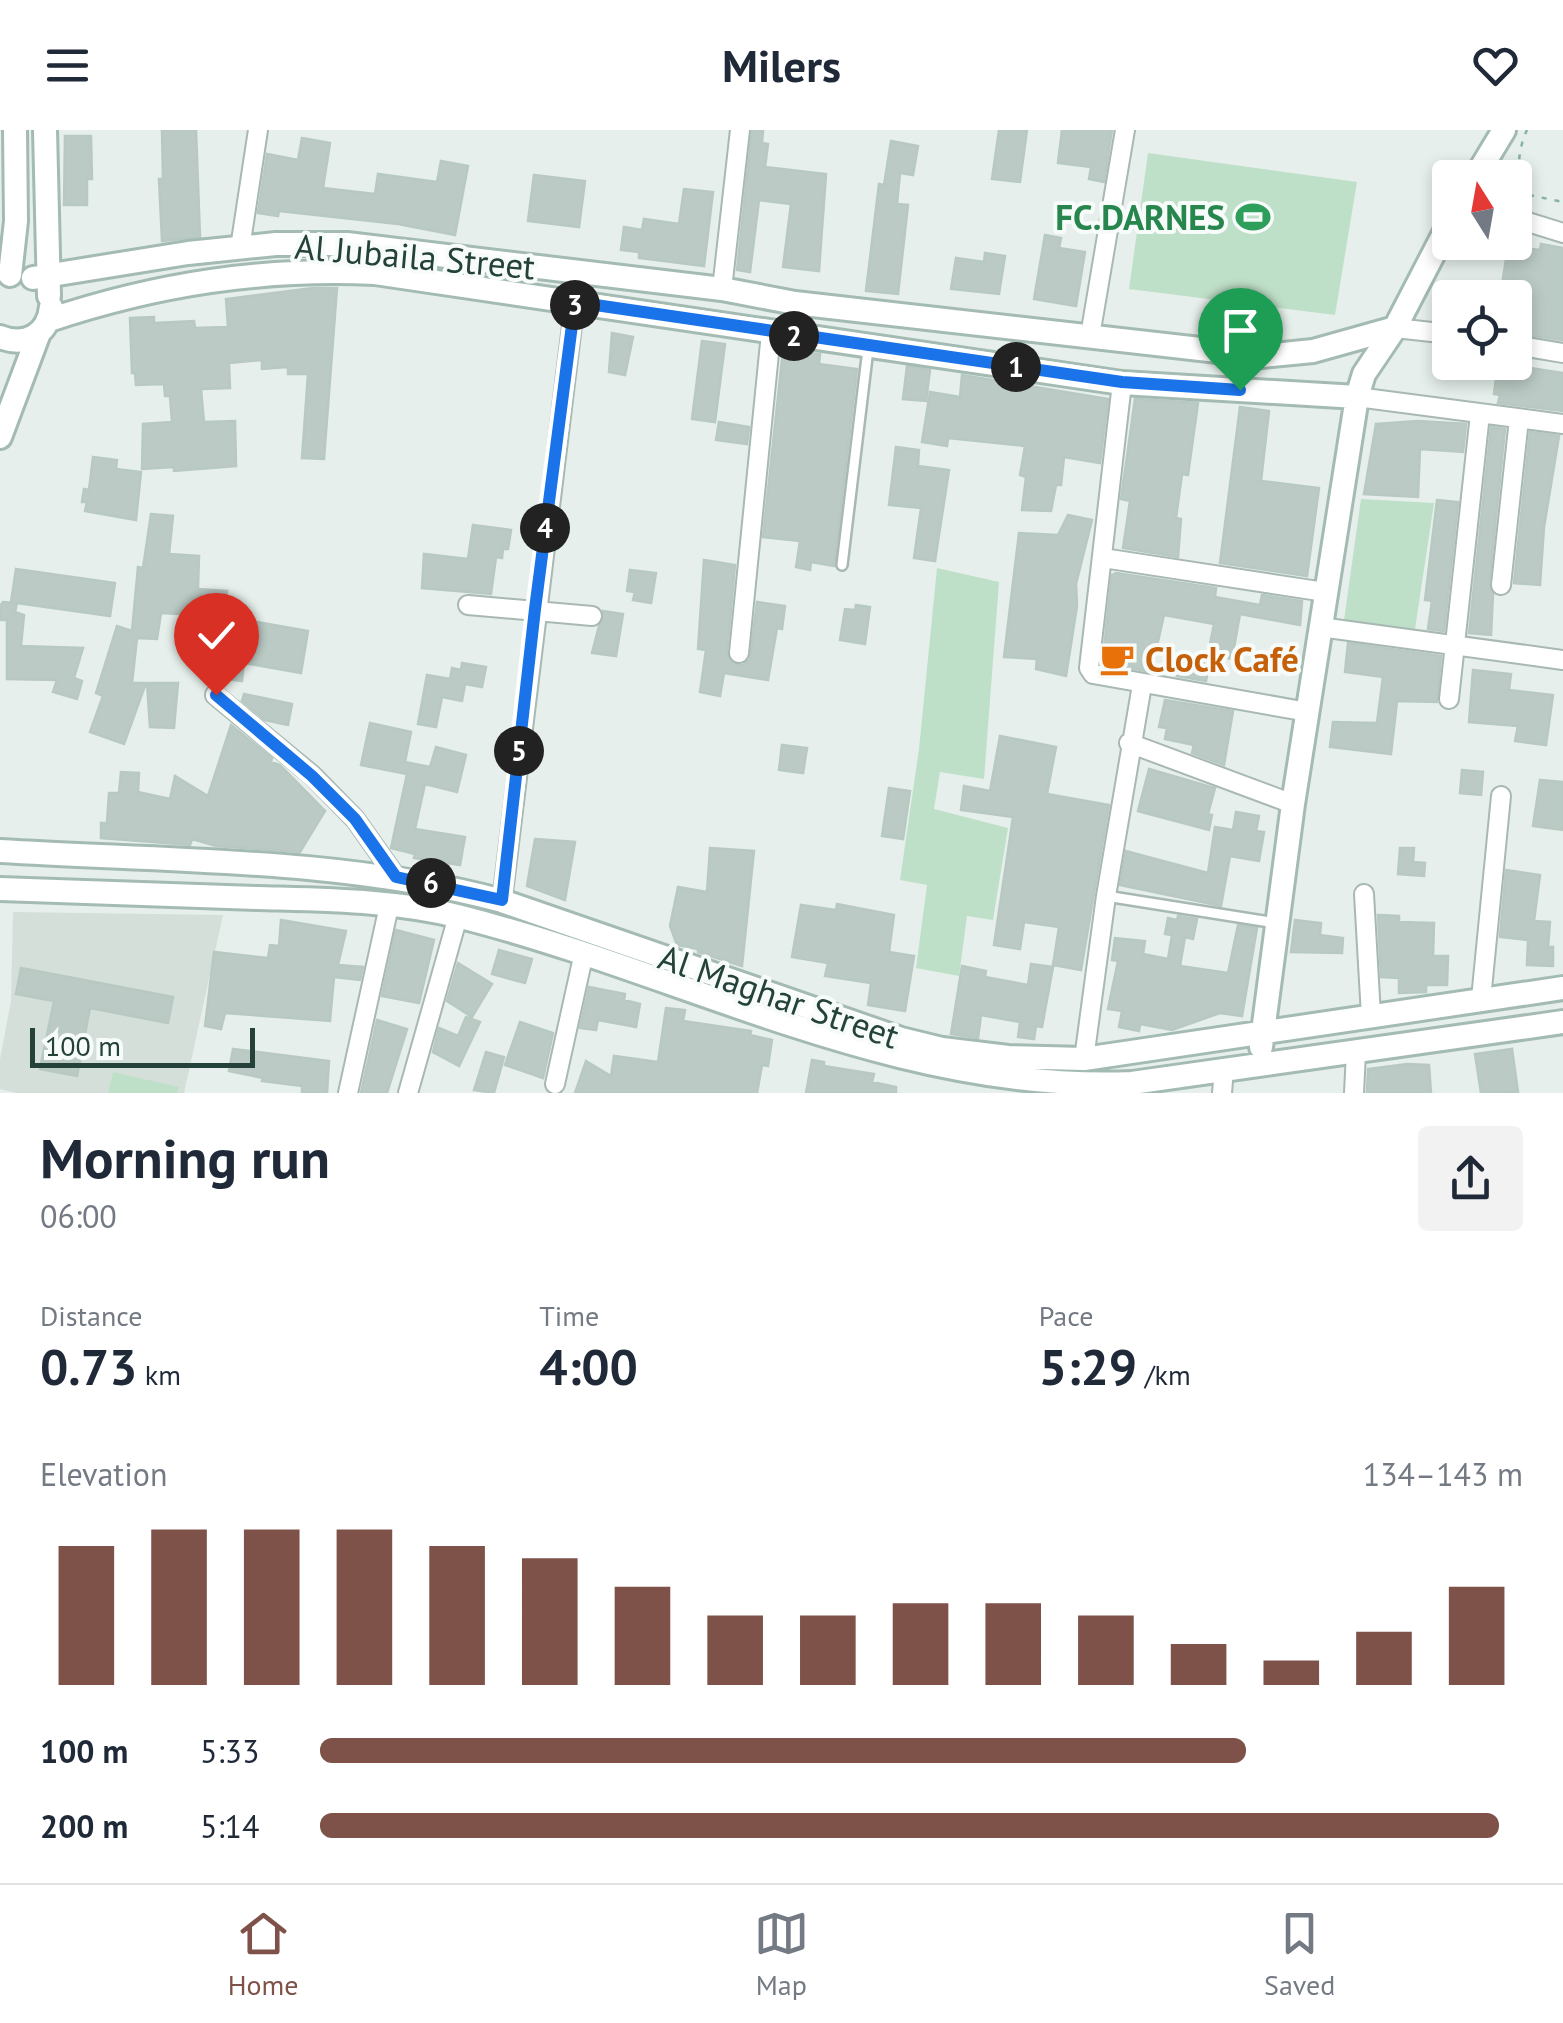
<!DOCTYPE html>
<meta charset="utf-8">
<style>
body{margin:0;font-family:"PT Sans",sans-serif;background:#f2f2f3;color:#1f2937;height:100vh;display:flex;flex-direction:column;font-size:38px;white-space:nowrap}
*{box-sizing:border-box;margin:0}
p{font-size:32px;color:#747a83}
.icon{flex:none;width:55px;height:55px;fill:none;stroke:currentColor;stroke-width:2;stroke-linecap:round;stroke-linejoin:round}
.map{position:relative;height:963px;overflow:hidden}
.panel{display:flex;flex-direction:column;background:#fff;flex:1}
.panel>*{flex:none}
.needle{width:65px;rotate:349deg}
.tools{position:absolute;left:1432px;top:30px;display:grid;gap:20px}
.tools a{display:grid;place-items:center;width:100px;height:100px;border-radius:10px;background:#fff;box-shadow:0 5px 15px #0003;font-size:50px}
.scale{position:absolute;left:30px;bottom:25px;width:225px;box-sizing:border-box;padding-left:10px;border:5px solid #24423a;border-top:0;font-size:28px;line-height:35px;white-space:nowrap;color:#24423a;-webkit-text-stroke:8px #f7fbf9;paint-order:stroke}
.pin{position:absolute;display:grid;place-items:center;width:85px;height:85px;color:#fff;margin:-102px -42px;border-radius:50% 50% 50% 0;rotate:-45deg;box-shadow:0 0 10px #0007}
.pin .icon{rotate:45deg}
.km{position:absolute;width:50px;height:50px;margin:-25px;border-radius:50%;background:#222;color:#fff;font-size:28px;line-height:50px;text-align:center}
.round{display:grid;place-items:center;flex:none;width:105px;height:105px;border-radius:10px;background:#f2f2f3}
.overview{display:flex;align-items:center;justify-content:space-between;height:170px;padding:0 40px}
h1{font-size:55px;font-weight:700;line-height:75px}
.figures{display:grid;grid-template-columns:repeat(3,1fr);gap:15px;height:170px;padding:10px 40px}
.figures div{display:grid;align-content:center}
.figures b{font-size:50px;font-weight:700}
.figures small{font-size:28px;font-weight:400}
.figures p{font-size:28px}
.chart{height:280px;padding:20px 40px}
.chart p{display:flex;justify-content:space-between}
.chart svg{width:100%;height:180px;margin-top:10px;stroke:#7f5249;stroke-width:6}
ul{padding:0 40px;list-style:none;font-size:32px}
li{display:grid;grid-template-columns:160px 120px 1fr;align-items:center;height:75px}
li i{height:25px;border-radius:12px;background:#7f5249}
header{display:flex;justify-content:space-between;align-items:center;height:130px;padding:0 40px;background:#fff;font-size:45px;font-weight:700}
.menu{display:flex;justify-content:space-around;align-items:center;height:140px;border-top:2px solid #e0e1e3;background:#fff;font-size:28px;color:#747a83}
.menu a{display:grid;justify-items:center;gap:5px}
.menu .on{color:#7f5249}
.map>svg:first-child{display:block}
.built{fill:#d4dfda}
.green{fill:#bfe0c8}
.building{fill:#bbcac4;stroke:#b8c9c2;stroke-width:2.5}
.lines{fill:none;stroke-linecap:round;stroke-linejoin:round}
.lane-casing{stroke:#a8b8b2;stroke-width:14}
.street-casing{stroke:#a8b8b2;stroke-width:22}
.secondary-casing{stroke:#a4bbb3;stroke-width:28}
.path{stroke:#86b3a5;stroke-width:2.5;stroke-dasharray:5 8;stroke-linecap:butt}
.lane{stroke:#fff;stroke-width:9}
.street{stroke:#fff;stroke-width:18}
.secondary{stroke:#fff;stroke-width:22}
.route-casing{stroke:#fff;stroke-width:20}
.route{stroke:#1a73e8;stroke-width:12}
.labels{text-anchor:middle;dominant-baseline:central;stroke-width:8;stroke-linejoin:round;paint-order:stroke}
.leisure-label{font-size:35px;font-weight:bold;fill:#27864d;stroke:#f7fbf9;text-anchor:end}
.street-label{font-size:35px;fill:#24423a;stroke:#f7fbf9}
.food-label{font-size:35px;font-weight:bold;fill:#c56008;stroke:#f7fbf9;text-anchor:start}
</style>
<header><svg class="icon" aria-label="menu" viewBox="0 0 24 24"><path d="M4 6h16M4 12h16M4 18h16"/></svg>Milers<svg class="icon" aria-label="heart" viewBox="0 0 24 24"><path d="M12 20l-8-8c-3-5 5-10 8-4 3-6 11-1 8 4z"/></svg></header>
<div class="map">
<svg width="1563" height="963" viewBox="0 0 1563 963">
<rect width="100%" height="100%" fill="#e6efeb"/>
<!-- built -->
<path class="built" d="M13,782L223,785L184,963H16L0,959V929L11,871Z"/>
<!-- green -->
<path class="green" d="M1148,23L1357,52L1335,185L1129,159Z
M1361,369L1434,373L1415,499L1344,490Z
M937,438L999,452L984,649L940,642L934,679L1008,698L993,790L967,786L959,846L916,838L927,755L900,750L919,619Z
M113,942L179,957L177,963H108Z"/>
<!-- building -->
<path class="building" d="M162,0H196L200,107L162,111L159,49H163Z
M752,0H763L762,13L768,14L765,37L826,44L819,141L783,137L791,74L759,70L750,142L737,140Z
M999,0H1027L1020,52L992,49Z
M1062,0H1112L1104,52L1089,49L1091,37L1058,33Z
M65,6H91L92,49H87V75H64Z
M302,8L330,13L323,58L375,64L378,44L437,52L441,31L468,36L455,105L398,94L279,81L278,86L258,83L267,24L298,30Z
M891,11L918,16L913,45L900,43L897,74L908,75L898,164L866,161L879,54L884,55Z
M534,45L585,51L579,97L528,91Z
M684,59L713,62L704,136L639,128V122L621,120L624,97L642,100L644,89L679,94Z
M1045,105L1061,108L1059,118L1085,122L1076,176L1034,169Z
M1541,114L1563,118V210L1515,203V168H1500L1508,116L1540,120Z
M985,123L1005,126L999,164L951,159L956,128L984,132Z
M313,158H337L324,329L302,328L308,244H288V237L262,239V230L229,233L230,258L201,259L204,292L235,291L236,336L174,341V337L142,339L143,294L172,292L170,266H165L164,254L136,255L135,243H132L130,188L154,187V193L194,191L195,198L228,197L226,169Z
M612,203L633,207L625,245L609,242Z
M702,211L725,214L715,292L692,289Z
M783,220L820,224L819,234L857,239L834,436L811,432L810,440L796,437L800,411L763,407Z
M1498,233L1563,243V281L1498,273L1500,265L1494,264Z
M907,236L930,240L926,271L903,269Z
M962,245L1108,269L1100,333L1064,327L1061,355H1056L1051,381L1022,380L1026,347L1020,345L1025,316L948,308L947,316L922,312L930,262L960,267Z
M1135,269L1198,273L1188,345L1182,344L1176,388L1181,389L1178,427L1123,418L1130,371L1121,369Z
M1240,277L1269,281L1261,351L1319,358L1307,446L1220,433Z
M1418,291L1466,294L1463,322L1420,319L1418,367L1364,364L1376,294Z
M719,292L749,297L747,314L716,310Z
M1491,297L1505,299L1489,454L1493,464L1491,505L1469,503Z
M1530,302L1559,306L1544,397L1540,455L1514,453Z
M896,317L919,320L918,336L949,340L935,431L914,428L921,378L889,375Z
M93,327L117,330L116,339L141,342L136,390L85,381L87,372H82L84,359L89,360Z
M1437,370L1458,372L1444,501L1428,499L1432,471L1425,470Z
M151,384L173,386L169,424L199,426L198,459L227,461L222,528L194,527L197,485L161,483L157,509L137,508L132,553H146L124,614L90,602L103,566L96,563L117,496L132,501L138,437L143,438Z
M1068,385L1092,390L1076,454L1077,476L1066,546L1036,539L1037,529L1004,527L1019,403L1058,405Z
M473,395L511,400L508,419H503L502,428L496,427L491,464L422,458L424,424L468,429Z
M704,430L735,435L727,522L733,534L743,535L750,529L757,472L785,476L782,499L777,498L768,550L724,543L720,566L700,562L706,520L698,519Z
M16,439L115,453L110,486L17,473L15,482L24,485L21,516L83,518L74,548L82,551L77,569L53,562L57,550L7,549V490H0V476L3,472L15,473L11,472Z
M630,440L656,443L651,473L633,470L635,462L627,461Z
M1116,443L1216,458L1215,467L1260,475L1262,465L1302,471L1300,495L1240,484L1232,529L1208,524L1214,494L1164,485L1151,542L1110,534L1103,527L1112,445Z
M856,475L870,477L865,514L840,510L845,479L855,480Z
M603,481L623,484L616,526L592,523Z
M257,492L308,501L301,543L244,533L242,551L227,549L231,519L252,521Z
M1348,513L1441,526L1437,572L1397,571L1391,624L1330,617L1333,592L1377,593L1383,547L1345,542Z
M1183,524L1210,528L1206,551L1177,546Z
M462,533L486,537L482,557L465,554L462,571L442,567L436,597L418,594L427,545L450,549L452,538L461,540Z
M1473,540L1511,544L1509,560L1553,565L1546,615L1515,611L1518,596L1469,592Z
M147,553H178L174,598L150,597Z
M244,564L292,574L288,595L265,590L242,571Z
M1165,570L1233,581L1224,635L1192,623L1194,615L1165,609L1167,598L1159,597Z
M370,593L411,602L405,632L430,637L436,617L466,625L457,662L425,654L415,699L465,707L460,735L414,728L415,724L391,718L407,644L361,635Z
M231,595L272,628L271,632L280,635L325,681L300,722L216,716L192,709L190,715L101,708V693H107L109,663H119L121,642L139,643L138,662L170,669L175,646L208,666Z
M1000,606L1056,617L1047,664L1109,675L1081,840L1053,835L1059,797L1024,792L1020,819L994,815L1013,687L961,680L964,656L990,661Z
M782,615L807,618L803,643L779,640Z
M1149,639L1215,658L1208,684L1212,685L1209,700L1138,681Z
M1462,640L1483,642L1481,665L1460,663Z
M1540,650L1563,652V700L1533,696Z
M889,658L910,661L903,709L882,706Z
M1236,682L1259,686L1256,701L1264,702L1259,731L1230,726L1221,776L1120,755L1126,721L1208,743L1215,697L1233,700Z
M535,709L575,712L565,770L527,756Z
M710,718L754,721L742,836L698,822V819L677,815L670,796L678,757L707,762Z
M1400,718H1414L1413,732L1425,733L1424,746L1398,744Z
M1506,740L1540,745L1534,791L1550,792L1548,817H1553V836L1527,835L1528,810L1500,807Z
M837,774L894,785L889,822L914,826L905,881L868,875L871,853L825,846L828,833L792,827L801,775L836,780Z
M1378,785L1399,786V792L1434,793L1433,826H1448L1447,855H1426V862L1399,863V848L1381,847Z
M1178,786L1197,789L1193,809L1185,807L1180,836L1228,843L1238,795L1257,798L1242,886L1220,883L1172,900L1140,894L1139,901L1119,897L1122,881L1108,879L1118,831L1112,830L1115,808L1145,811L1143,824L1168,829L1172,805L1165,804L1168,788L1177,790Z
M281,790L346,801L338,835L363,837L360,850L334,847L330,891L225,883L221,899L205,896L214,822L268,828L270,815L279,816Z
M1295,790L1321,793L1320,805L1343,808L1342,823L1291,822Z
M396,800L434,810L419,873L382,866Z
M499,820L532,829L525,853L492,844Z
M458,833L492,854L472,887L447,871Z
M1031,834L1053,837L1042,897L1036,896L1034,909L1018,907L1020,892L981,885L978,908L951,904L962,836L986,841L985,847L1028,855Z
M21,838L173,867L168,893L90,878L77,946L40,939L54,871L16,864Z
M589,857L625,864L624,870L640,874L636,897L598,890L596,900L580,898Z
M666,878L685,880L683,891L751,901L750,905L772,910L768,936L762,935L757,963H575L586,931L611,946L614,926L658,932Z
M466,887L480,892L459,936L433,922L439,898L458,906Z
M377,890L407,899L387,963H361Z
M520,892L553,903L543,948L505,935Z
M233,919L329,931L327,963H302V956L262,951L263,948L229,941Z
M1512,919L1518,962L1481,963L1475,924Z
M486,922L504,927L494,963L474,960Z
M812,930L824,932V936L874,944L872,952L896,957V963H806Z
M1407,934L1429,935L1431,963H1367L1368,939Z"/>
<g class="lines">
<!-- lane casing -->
<g class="lane-casing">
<path id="lane" d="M842,435L868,219
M1106,766L1276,793"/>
</g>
<!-- street casing -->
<g class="street-casing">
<path id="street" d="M1515,88L1563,103
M240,118L258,0
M722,159L740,0
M1395,198L1450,204
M1090,206L1125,0
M1515,215L1563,223
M1122,253L1089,538L1093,544L1308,582
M1357,267L1563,294
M1103,428L1325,462
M1501,455L1519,289
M468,475L592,486
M1320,497L1563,530
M739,523L771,203
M215,565L312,645L355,689L396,747
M1449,569L1480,284
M1129,613L1293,674
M1364,764L1371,886
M502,771L575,171
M1481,869L1501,666
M1084,929L1106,766L1142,555
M555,954L583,827
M348,963L389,776
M408,963L458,786
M1222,963L1224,938
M1354,963L1356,922"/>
</g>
<!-- secondary casing -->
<g class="secondary-casing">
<path id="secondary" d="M45,0L49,166
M1475,48L1504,0
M10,145L16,91L15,0
M33,148L188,123L276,114H347L722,159L795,173L1262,226L1313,221L1395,198
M49,190C157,154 261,138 375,143L1122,253L1357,267
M0,207C25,217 48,205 51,177
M0,307L39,203
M0,721C164,731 344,728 502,771L901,909L942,919L1008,927L1084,929L1563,858
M0,759C86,762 172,765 257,768C324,770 396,770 461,787C683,843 896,963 1132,953L1563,892
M1261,917L1293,674L1357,267L1364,244L1395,198L1450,92"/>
</g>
<!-- path -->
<path class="path" d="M1529,65L1563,72
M1515,68C1520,43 1516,23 1527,0"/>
<!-- lane -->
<use href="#lane" class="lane"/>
<!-- street -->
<use href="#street" class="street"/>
<!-- secondary -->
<use href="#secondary" class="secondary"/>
</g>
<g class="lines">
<!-- route casing -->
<g class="route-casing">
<path id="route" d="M216,565L312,646L355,689L396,747L502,770L535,479L575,172L1122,252L1240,260"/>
</g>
<!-- route -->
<use href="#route" class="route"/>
</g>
<!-- icons -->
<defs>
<g id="stadium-bare" transform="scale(2.7)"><path d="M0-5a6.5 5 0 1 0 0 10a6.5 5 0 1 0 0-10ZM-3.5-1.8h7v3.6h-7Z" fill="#2e9e5b" stroke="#f7fbf9" stroke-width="2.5" paint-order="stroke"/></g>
<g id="cafe-bare" transform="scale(2.7)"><path d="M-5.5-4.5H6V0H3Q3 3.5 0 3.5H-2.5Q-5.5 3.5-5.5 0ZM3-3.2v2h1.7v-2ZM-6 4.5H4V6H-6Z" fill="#e8710a" stroke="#f7fbf9" stroke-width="2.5" paint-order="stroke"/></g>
</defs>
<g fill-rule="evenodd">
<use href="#stadium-bare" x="1253" y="87"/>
<use href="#cafe-bare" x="1117" y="529"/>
</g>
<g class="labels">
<!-- leisure labels -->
<g class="leisure-label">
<text x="1225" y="87">FC.DARNES</text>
</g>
<!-- street labels -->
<g class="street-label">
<text transform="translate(415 126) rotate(5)">Al Jubaila Street</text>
<text transform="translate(779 866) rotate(19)">Al Maghar Street</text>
</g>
<!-- food labels -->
<g class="food-label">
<text x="1145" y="529">Clock Café</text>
</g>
</g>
</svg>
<div class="tools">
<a><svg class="needle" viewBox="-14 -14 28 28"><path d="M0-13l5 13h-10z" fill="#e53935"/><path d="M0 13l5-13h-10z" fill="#747a83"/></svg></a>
<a><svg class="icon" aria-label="locate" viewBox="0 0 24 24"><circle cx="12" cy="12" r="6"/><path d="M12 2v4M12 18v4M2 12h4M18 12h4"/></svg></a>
</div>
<div class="scale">100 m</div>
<div class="pin" style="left:1240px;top:260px;background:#1e9e55"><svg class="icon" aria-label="arrive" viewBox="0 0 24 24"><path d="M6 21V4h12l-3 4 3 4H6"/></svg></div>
<div class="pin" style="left:216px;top:565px;background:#d93025"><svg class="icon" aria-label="check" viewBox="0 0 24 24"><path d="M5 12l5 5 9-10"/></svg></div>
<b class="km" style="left:1016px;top:237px">1</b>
<b class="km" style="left:794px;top:206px">2</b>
<b class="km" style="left:575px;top:175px">3</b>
<b class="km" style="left:545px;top:398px">4</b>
<b class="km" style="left:519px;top:621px">5</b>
<b class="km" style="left:431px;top:753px">6</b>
</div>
<section class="panel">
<div class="overview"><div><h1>Morning run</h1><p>06:00</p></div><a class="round"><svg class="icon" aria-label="share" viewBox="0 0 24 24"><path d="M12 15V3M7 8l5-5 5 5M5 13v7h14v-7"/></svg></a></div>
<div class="figures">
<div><p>Distance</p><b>0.73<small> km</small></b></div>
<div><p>Time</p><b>4:00</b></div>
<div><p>Pace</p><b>5:29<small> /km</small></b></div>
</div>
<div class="chart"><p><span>Elevation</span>134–143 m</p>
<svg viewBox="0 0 160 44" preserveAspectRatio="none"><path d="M5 44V10M15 44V6M25 44V6M35 44V6M45 44V10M55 44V13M65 44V20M75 44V27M85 44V27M95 44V24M105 44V24M115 44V27M125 44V34M135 44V38M145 44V31M155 44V20"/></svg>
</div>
<ul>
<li><b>100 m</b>5:33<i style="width:77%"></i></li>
<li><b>200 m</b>5:14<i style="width:98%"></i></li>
</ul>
</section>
<nav class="menu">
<a class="on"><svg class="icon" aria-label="home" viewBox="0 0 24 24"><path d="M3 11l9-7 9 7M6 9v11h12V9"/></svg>Home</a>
<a><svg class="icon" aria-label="map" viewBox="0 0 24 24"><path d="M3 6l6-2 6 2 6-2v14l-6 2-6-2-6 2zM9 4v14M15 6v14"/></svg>Map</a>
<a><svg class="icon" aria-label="saved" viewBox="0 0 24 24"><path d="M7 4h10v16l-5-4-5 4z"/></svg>Saved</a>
</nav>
